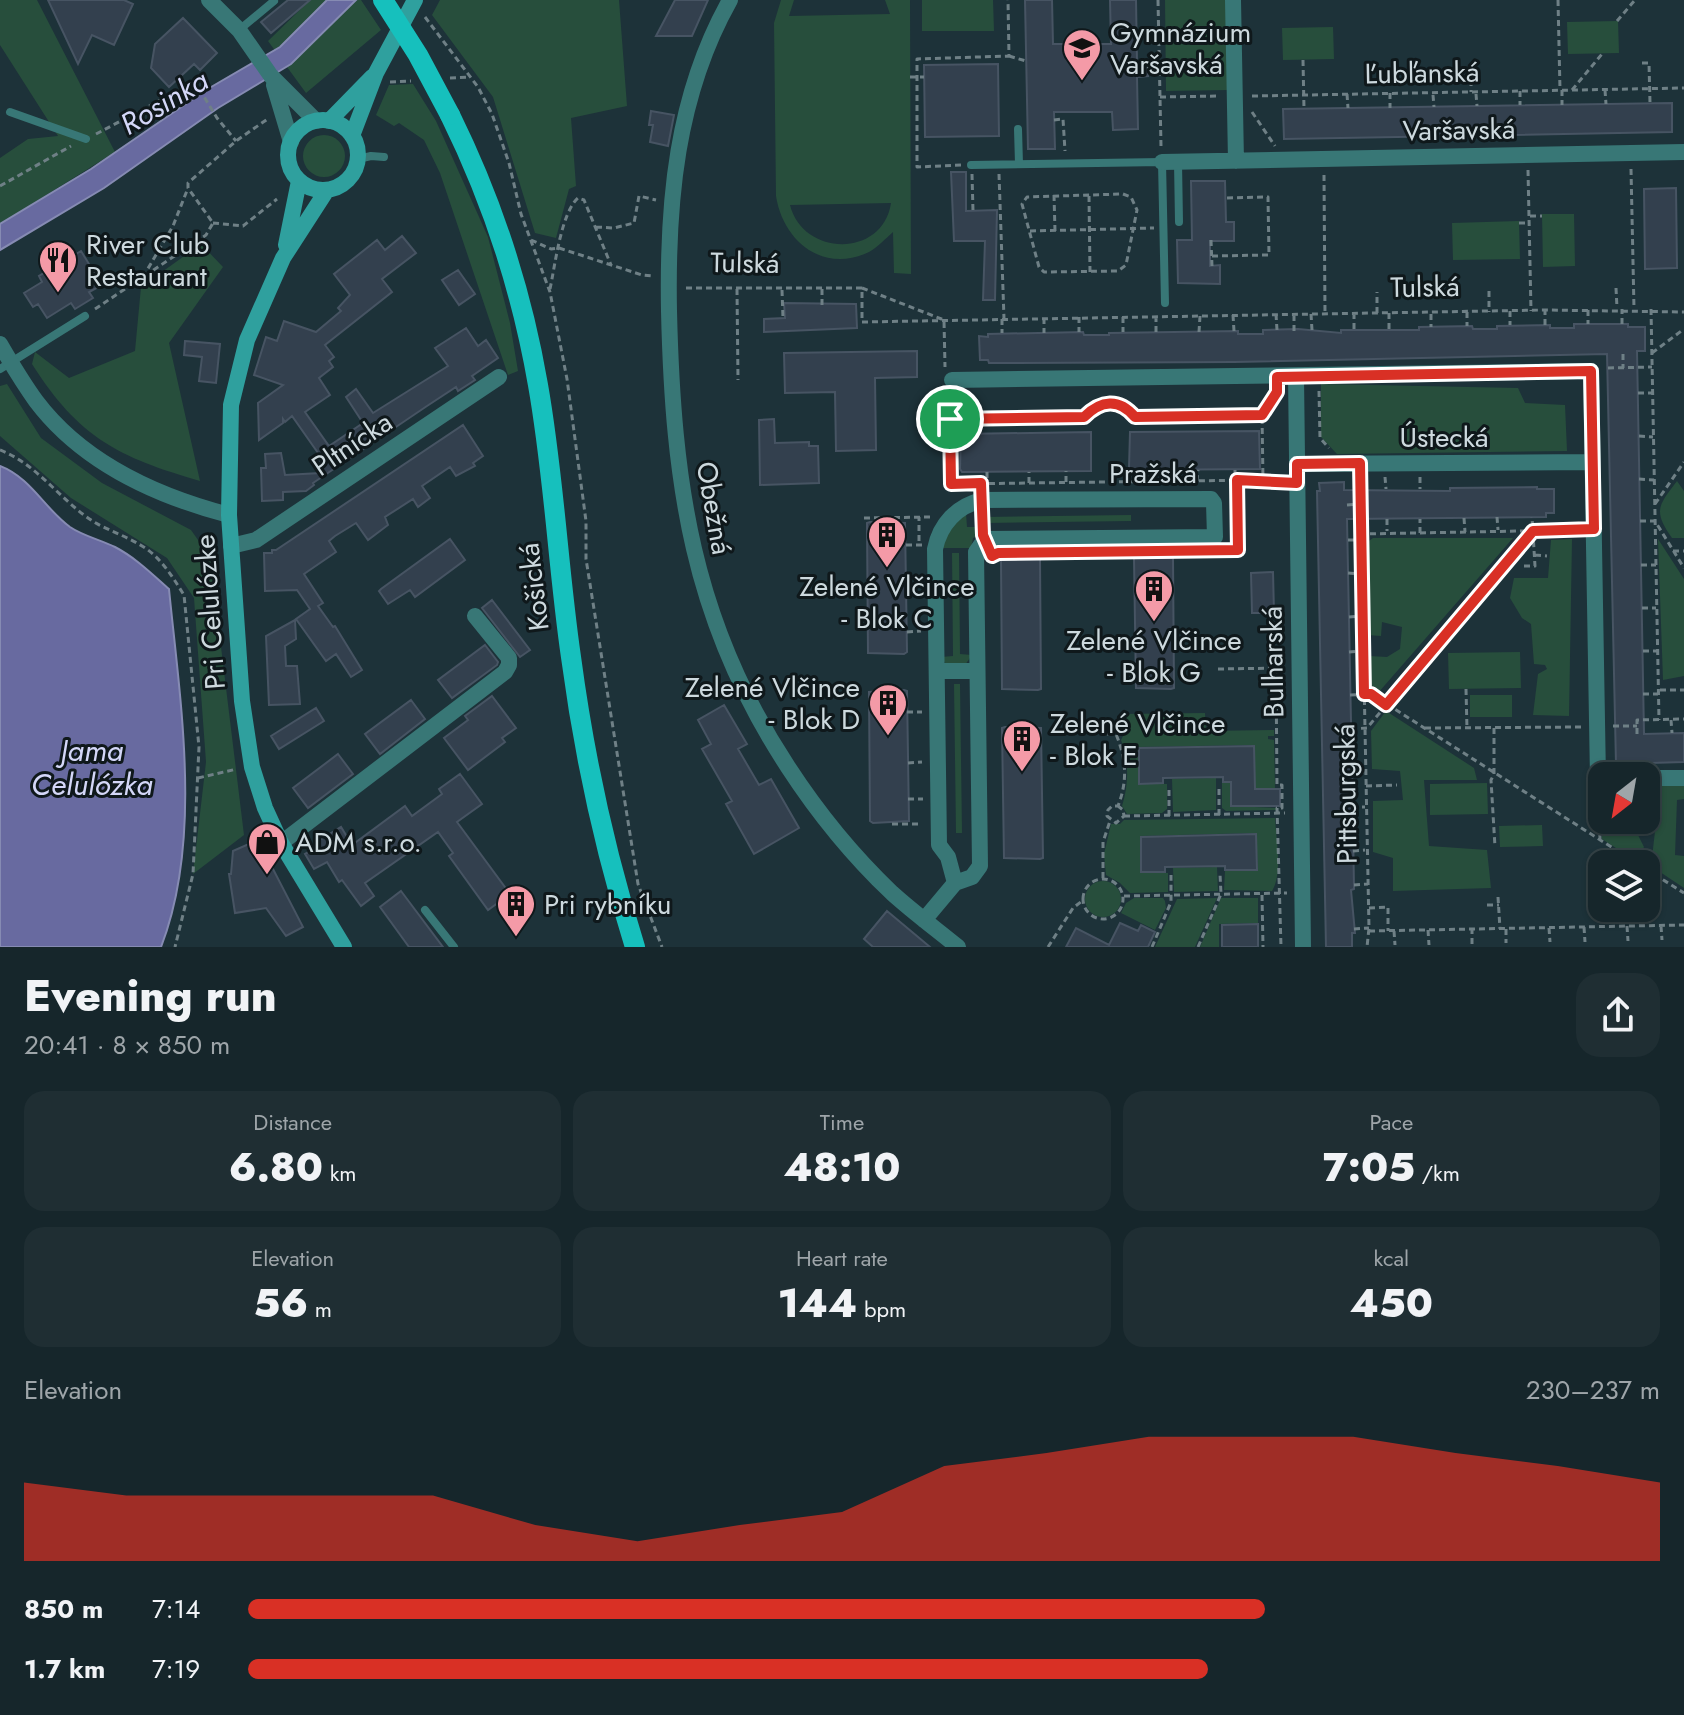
<!DOCTYPE html>
<meta charset="utf-8">
<style>
body{margin:0;font-family:Jost,sans-serif;background:#1f2e33;color:#f1f3f6;height:100vh;display:flex;flex-direction:column;font-size:30px;white-space:nowrap}
*{box-sizing:border-box;margin:0}
p{font-size:26px;color:#9ea5a9}
.icon{flex:none;width:44px;height:44px;fill:none;stroke:currentColor;stroke-width:2;stroke-linecap:round;stroke-linejoin:round}
.map{position:relative;height:947px;overflow:hidden}
.sheet{display:flex;flex-direction:column;background:#16262b;flex:1}
.sheet>*{flex:none}
.needle{width:52px;rotate:211deg}
.controls{position:absolute;left:1588px;top:762px;display:grid;gap:16px}
.controls a{display:grid;place-items:center;width:72px;height:72px;border-radius:16px;background:#16262b;box-shadow:0 2px 6px #0004,0 0 0 2px #354347;font-size:40px}
.pin{position:absolute;display:grid;place-items:center;width:68px;height:68px;color:#fff;margin:-34px;border:4px solid #fff;border-radius:50%;box-shadow:0 2px 8px #0007}
.round{display:grid;place-items:center;flex:none;width:84px;height:84px;border-radius:24px;background:#1f2e33}
.head{display:flex;align-items:center;justify-content:space-between;height:136px;padding:0 24px}
h1{font-size:44px;font-weight:800;line-height:60px}
.figures{display:grid;grid-template-columns:repeat(3,1fr);gap:12px;height:136px;padding:8px 24px}
.figures div{display:grid;align-content:center;border-radius:20px;background:#1f2e33;text-align:center}
.figures b{font-size:40px;font-weight:800}
.figures small{font-size:22px;font-weight:400}
.figures p{font-size:22px}
.chart{height:224px;padding:16px 24px}
.chart p{display:flex;justify-content:space-between}
.chart svg{width:100%;height:144px;margin-top:8px;fill:#d93025;opacity:.7}
ul{padding:0 24px;list-style:none;font-size:26px}
li{display:grid;grid-template-columns:128px 96px 1fr;align-items:center;height:60px}
li i{height:20px;border-radius:10px;background:#d93025}
.map>svg:first-child{display:block}
.green{fill:#274e3c;fill-rule:evenodd}
.water{fill:#686aa0;stroke:#868bb3;stroke-width:2}
.building{fill:#33404e;stroke:#475463;stroke-width:2}
.lines{fill:none;stroke-linecap:round;stroke-linejoin:round}
.path{stroke:#6f8086;stroke-width:3;stroke-dasharray:6 4;stroke-linecap:butt}
.lane{stroke:#387776;stroke-width:8}
.street{stroke:#387776;stroke-width:16}
.secondary{stroke:#2fa09e;stroke-width:16}
.primary{stroke:#16c0bd;stroke-width:20}
.primary-bridge{stroke:#16c0bd;stroke-width:20}
.route-casing{stroke:#fff;stroke-width:16}
.route{stroke:#d93025;stroke-width:10}
.labels{text-anchor:middle;dominant-baseline:central;stroke-width:6;stroke-linejoin:round;paint-order:stroke}
.poi-label{font-size:28px;fill:#cdd9de;stroke:#0f181b;text-anchor:start}
.street-label{font-size:28px;fill:#cdd9de;stroke:#0f181b}
.water-label{font-size:30px;font-style:italic;fill:#d4d7f8;stroke:#0f181b}
</style>
<div class="map">
<svg width="1684" height="947" viewBox="0 0 1684 947">
<rect width="100%" height="100%" fill="#1d3239"/>
<!-- green -->
<path class="green" d="M0,0H37L115,152L0,224V158L28,139L58,136L0,45Z
M310,0H361L381,30L306,93L268,41Z
M440,0H619L627,106L571,118L576,186L569,189L556,238L535,233L493,97L432,15Z
M781,0H794L789,16L890,14L885,0H910L911,274L894,273L893,232C885,239 878,247 869,252C823,274 783,241 776,196L774,23ZM891,203C883,258 803,257 790,205Z
M922,0H993L994,31H922Z
M1165,0H1227L1229,90L1166,91Z
M1618,21L1619,53L1568,54L1567,22Z
M1333,27L1334,59L1283,60L1282,28Z
M413,84L436,121L488,237L510,323L518,371L508,375L440,173L424,140L399,123L394,126L376,115L389,85Z
M303 156a21 21 0 1 1 42 0a21 21 0 1 1-42 0Z
M1542,214H1574L1575,266L1543,267Z
M1519,221L1520,259L1453,260L1452,223Z
M201,244L223,267L169,343L200,481C118,457 79,438 32,364L35,352L69,378L135,351L141,287Z
M7,384L41,438L102,483L191,530L210,557L244,835L193,874L206,762L194,598L167,558L71,498L0,436V386Z
M1321,384L1518,388L1525,403L1565,405L1567,451L1337,454L1321,437Z
M1677,481L1684,491V538H1672C1653,511 1658,506 1677,481Z
M966,513L967,527H980V535L973,538L971,548H940L944,535Z
M1131,515V521L985,523V517Z
M1373,538H1513L1378,693L1368,685L1369,656L1387,657L1400,649L1402,627L1382,622L1381,636L1367,635L1366,543Z
M1572,539L1569,716L1533,715L1538,674L1547,669L1545,665L1534,664L1531,624L1522,618L1510,598L1514,578H1548L1551,540Z
M1658,539L1684,579V676L1663,680Z
M952,553H959L960,654L972,655L965,665L946,664L941,657L953,656Z
M1520,652L1521,688L1449,689L1448,653Z
M954,684H960L962,833H956Z
M1470,695H1512V717H1470Z
M1386,711L1474,768L1477,780H1424L1429,846L1487,850L1491,888L1393,891V858L1373,852V801L1403,800L1400,771L1372,769L1371,731Z
M1205,713L1206,731L1274,730V736H1268V739L1274,740L1275,788L1231,789V806L1279,808L1276,810L1226,811L1222,808V783L1255,782L1254,745L1138,747L1139,784H1167V809L1162,813L1127,814L1122,806C1129,784 1129,762 1121,740L1124,734L1122,714Z
M1216,778V810L1173,812L1172,779Z
M1684,781V799L1677,800L1675,855L1684,856V888L1651,866L1659,797H1646V782Z
M1601,782L1602,820H1620V823L1638,835L1644,847L1636,861L1602,839Z
M1487,783L1488,814L1430,815V784Z
M1275,818C1276,839 1283,873 1272,891L1224,890L1225,871H1258L1256,833L1140,836V873H1168V892L1130,893L1120,883L1106,875L1104,854L1111,824H1120L1124,820Z
M1542,825L1543,846L1500,847L1499,826Z
M1217,867L1218,891L1174,892L1173,868Z
M1085 899a18 18 0 1 1 36 0a18 18 0 1 1-36 0Z
M1134,898H1163L1165,901L1166,908L1155,930L1121,913L1126,903Z
M1217,898L1195,947H1155L1177,899Z
M1221,898H1258V923L1219,924V947H1200Z"/>
<!-- water -->
<path class="water" d="M327,0H356L291,64L218,108L104,188L0,250V224L91,169L206,90L280,47Z
M0,466C31,478 44,508 70,527C83,536 101,540 115,547C136,558 152,574 169,589C180,701 203,839 161,947H0Z"/>
<!-- building -->
<path class="building" d="M48,0H124L133,4L114,45L92,35L78,64Z
M288,0H310L271,33L261,22Z
M675,0H708L692,36H656Z
M1025,0H1052L1053,44H1111L1110,0H1136L1137,61H1147L1148,76L1137,77L1138,129L1113,130L1112,112H1054L1055,149H1028Z
M183,18L217,53L200,70L194,64L169,87L151,68L155,44Z
M998,64L999,136L925,137L924,65Z
M1672,103V132L1284,139L1283,109Z
M651,111L674,115L668,146L650,142L653,125H649Z
M951,172H966V211L997,210L995,300H983L985,241H954Z
M1191,181H1225L1226,222H1234V241H1210V266L1220,265V284L1178,283L1177,240H1192Z
M1676,188L1677,268L1645,269L1644,189Z
M402,236L416,253L382,279L392,292L325,345L334,357L329,361L333,367L319,378L330,395L305,412L329,446L363,423L346,397L356,389L373,413L448,366L435,348L466,328L478,346L486,340L498,358L472,376L475,380L458,391L456,387L427,406L313,483L314,485L306,491L283,492V500L262,501L261,468H266L265,454L281,453L285,475L320,473L310,459L318,453L292,416L285,422L283,419V423L259,440L258,403L283,385L254,375L266,337L277,341L284,321L316,332L341,311L338,308L350,295L334,274L377,240L385,250Z
M81,251L102,285L89,292L93,298L75,309L71,303L47,318L38,304L33,307L24,293L42,282L39,276Z
M458,270L475,294L459,305L442,280Z
M784,303L856,304L857,328L764,332V319L785,318Z
M1574,324H1628V327H1645V351H1637L1644,734L1684,733V762L1616,764L1607,354L1234,362L989,363L988,360H980L979,336L988,337V334L1083,332L1084,335H1109V333L1238,331V334H1263V330L1298,329L1341,333V330H1419V327L1472,326L1473,329H1497V326L1550,325V328H1574Z
M185,341L220,344L216,383L199,381L202,357L184,355Z
M917,351V377L875,378L876,450L836,451L835,392L785,393L784,353Z
M774,419L775,443L809,442V446H818L819,483L760,485L759,420Z
M463,425L483,456L473,463L475,466L456,476L450,467L422,486L430,498L418,507L413,499L385,517L388,525L368,540L356,523L335,536L329,541L336,552L304,574L323,603L318,606L333,627L335,626L362,670L351,677L336,654L326,661L296,619L310,609L297,590L265,591L264,553H272V550H276Z
M1259,431L1260,469L1130,470L1129,468L1130,432Z
M1091,432V471L962,472L960,469L961,434Z
M1344,482V490L1450,491V488L1537,487V489H1554V513H1546V517L1347,519L1353,824L1354,889L1351,890L1355,933H1352V947H1326L1317,491H1320L1319,483Z
M870,522L905,523L907,652L904,654L868,653L867,523Z
M450,539L465,560L415,597L410,590L388,604L379,591L381,589Z
M1137,557L1173,558L1174,688L1171,689L1136,688L1134,558Z
M1004,558L1040,559L1041,689L1038,690L1002,689L1001,560Z
M1273,572L1274,613H1252L1251,573Z
M492,600L530,650L520,657L482,608Z
M295,620L296,639L285,646L286,666H297L300,704L269,705L266,636Z
M485,645L498,662L497,665L452,698L438,680Z
M904,690L907,691L909,821L873,823L870,821L869,692Z
M492,696L516,728L502,738L505,742L468,770L444,738L468,720L465,716Z
M411,700L425,719L380,754L365,734Z
M724,705L747,744L738,749L759,785L771,779L799,828L754,854L726,804L732,801L702,749L711,744L698,720Z
M316,708L324,721L279,749L271,736Z
M1005,727L1041,728L1043,858L1040,859L1004,858L1002,728Z
M1254,746L1255,789H1280V806H1231V782H1223V777L1163,778V783L1139,784V748Z
M338,754L353,774L308,808L293,788Z
M460,774L482,804L457,822L510,894L488,910L449,856L453,853L438,832L365,883L374,896L361,906L342,880L339,882L327,862L314,869L305,854L318,847L315,843L341,827L352,845L405,806L412,816L442,794L439,789Z
M1256,834L1257,870H1225V866L1165,867V872H1141V837Z
M258,840L303,927L286,936L266,908L235,913L229,874H231L233,851Z
M401,891L443,947H409L380,907Z
M887,911L930,947H873L864,939Z
M1120,923L1138,931L1141,925L1155,932L1148,947H1066L1076,928L1109,945Z
M1258,924V947H1222V925Z"/>
<g class="lines">
<!-- path -->
<path class="path" d="M1158,0L1161,146
M1558,0L1560,90
M425,17L478,87L492,114L509,163L521,214L550,292L567,379L586,521V559L638,884L662,947
M1617,21L1635,0
M1009,56L1026,61
M1303,60L1304,109
M1642,63H1649L1650,103
M1147,68L1159,69
M1471,70V92
M910,77H924
M450,78L470,77
M390,82L411,81
M1562,90V105
M1572,90L1602,54
M1605,90L1606,104
M1520,91V105
M1390,93V108
M1347,94L1348,108
M1476,94L1477,106
M1433,95L1434,107
M1252,96L1684,88
M1160,97L1220,96
M1252,112L1275,146
M1054,120L1063,119L1065,151
M96,134L195,82L217,118L236,141
M961,165L917,167V59L1009,56L1008,0
M1631,169L1634,309
M1528,170L1531,311
M972,174L973,211
M999,174L1004,319
M1324,175L1325,314
M0,186L71,146
M1123,194L1131,197L1137,210L1126,265L1118,271L1044,272L1039,267L1022,204L1027,197Z
M1054,195L1055,231
M1089,196L1090,272
M1530,216H1542
M213,223L243,226L277,199
M1519,223H1529
M596,227L614,228L634,223L639,196L656,200
M1030,231L1154,228
M531,240L551,249L559,248L642,275L653,276
M1211,240L1212,266
M1212,256L1269,255L1268,197L1225,198
M143,277L173,226L188,188
M686,288H862V322L1545,310L1684,312
M862,288L944,320L945,367
M1616,288L1617,308
M550,289C555,266 561,213 578,198L584,200L611,265
M737,289L738,380
M822,289V305
M782,290L783,318
M1489,291V312
M95,309L206,235L213,223L188,188V183L236,141L269,118
M1651,309L1659,720
M1588,310V324
M1510,311V325
M1467,312V326
M1354,313V329
M1377,313V292
M1389,313V329
M1276,314L1277,330
M1311,314L1312,330
M1431,314V327
M1233,315L1234,331
M1294,315V333
M1156,316V332
M1079,317V332
M1123,317V332
M1044,318V333
M1002,319V333
M1622,324V309
M1545,325V310
M1199,332L1200,316
M1652,353L1684,329
M1623,354V368
M1608,368L1652,367
M1319,391L1320,438L1329,448
M1638,393H1653
M946,395L950,419
M1110,403L1129,409L1135,417L1262,415L1263,480L951,484L950,419L1084,417L1100,405Z
M1262,415L1277,392
M1639,436L1653,437
M0,450C37,464 61,501 94,522C113,533 138,540 154,555C167,567 175,581 184,595L199,747L193,874L175,947
M1156,470V481
M1235,470V480
M987,472V483
M1385,477L1386,489
M1420,477V489
M1360,479L1369,928L1367,947
M1639,479L1654,480
M1263,480V483H1284
M1197,481L1198,470
M1066,482V471
M1029,483V472
M1655,504L1684,462
M1347,505L1359,504
M1497,517L1498,530
M864,518L932,517
M1464,518L1465,532
M1387,519V531
M1640,521H1655L1684,568
M1420,533V519
M1360,534L1576,530
M1348,540H1360
M919,541V517
M906,545H922
M1224,550H1238L1237,480
M1673,551H1684
M1535,555L1547,556
M1641,565H1656
M1524,566H1535L1532,517
M1348,573L1360,574
M906,594H920
M1642,608H1656
M1349,617L1361,616
M907,632L921,631
M1643,651H1657
M1349,652L1362,651
M1276,668L1277,785H1282V808H1277L1281,947
M1218,669L1284,668
M1466,689L1467,729
M1660,690H1684
M1643,694H1658
M1350,695L1371,694L1638,864
M907,712H922
M1671,720L1672,733
M1613,726H1637
M1425,728L1581,727
M1494,728V774L1491,780L1495,847
M1351,729L1367,728L1533,531
M1107,734H1116C1126,759 1128,780 1118,806H1112L1108,810L1107,816L1116,823L1124,816L1123,810L1118,806
M1637,734V720L1684,719
M908,763L922,762
M1352,772H1364
M198,778L237,769
M1366,786L1397,785
M1599,795L1600,840
M908,799H923
M1352,807H1365
M1219,815V785
M1124,816L1285,813
M1169,816V787
M892,824H922
M1353,851L1365,850
M1646,869L1684,893
M1103,878V842L1110,821
M1083 899a20 20 0 1 1 40 0a20 20 0 1 1-40 0Z
M1354,885L1368,884
M1262,895L1263,947
M1124,896L1287,893
M1498,897L1500,929
M1487,905H1499
M1369,908L1388,907V931
M1631,908L1632,926
M1627,926L1628,941
M1661,926L1662,940
M1584,927L1585,942
M1549,928L1550,942
M1354,929L1369,928
M1506,929V943
M1428,930L1429,945
M1369,931L1684,925
M1394,931L1395,945
M1472,944V929
M1048,947L1073,908L1082,901
M1152,947L1171,902V875
M1198,947L1221,894L1220,874"/>
<!-- lane -->
<path class="lane" d="M239,30L274,1
M10,112L86,139
M1018,129L1019,164
M358,159L371,156L384,157
M1178,162L1179,222
M971,165L1162,162L1165,303
M0,369L85,316
M425,910L454,947"/>
<!-- street -->
<path class="street" d="M209,0L239,30L271,76L316,121
M730,0C676,96 667,203 669,311C673,483 692,621 788,767C818,813 853,856 892,893C913,912 936,929 958,947
M1233,0L1236,161
M274,85L291,142
M1162,162L1684,152
M0,344C11,363 23,383 36,401C82,462 156,496 229,515
M1296,376L1303,947
M952,380L1591,371L1598,779H1602
M1297,464L1592,462
M231,546L256,540L499,377
M937,671H977
M1646,778H1684
M281,843L505,672L509,665V658L475,616
M924,920L955,883L972,877L980,866L976,552L985,539L1215,537L1214,503L1211,499L982,500C957,506 940,524 935,549L939,845L948,857L955,883"/>
<!-- secondary -->
<path class="secondary" d="M288 155a35 35 0 1 1 70 0a35 35 0 1 1-70 0Z
M329,121L372,77
M352,136L376,73L415,0
M327,190L283,258L247,340L231,405L229,515L242,701L252,767L265,808L281,843L344,947
M286,245L299,181"/>
<!-- primary -->
<path class="primary" d="M450,115C492,200 522,292 538,385C554,475 558,567 571,657C584,755 605,852 635,947"/>
<!-- primary-bridge -->
<path class="primary-bridge" d="M383,0L418,55L450,115"/>
</g>
<g class="lines">
<!-- route casing -->
<g class="route-casing">
<path id="route" d="M1591,371L1594,529L1533,531L1386,705L1371,694H1364L1360,463L1297,464V483L1237,480L1238,550L998,553L992,556L983,535L981,483L951,484L950,419L1084,417C1101,400 1119,398 1135,417L1262,415L1277,392V377Z"/>
</g>
<!-- route -->
<use href="#route" class="route"/>
</g>
<!-- icons -->
<defs>
<g id="school-pin" transform="scale(2)"><path d="M0 17L-7.5 6A9.5 9.5 0 1 1 7.5 6Z" fill="#f49aa7" stroke="#0f181b"/><path d="M0-5L7-2L0 1L-7-2ZM-4 1L0 2.5L4 1V4Q0 6-4 4Z" fill="#111"/></g>
<g id="restaurant-pin" transform="scale(2)"><path d="M0 17L-7.5 6A9.5 9.5 0 1 1 7.5 6Z" fill="#f49aa7" stroke="#0f181b"/><path d="M-5-6h1v4h1v-4h1v4h1v-4h1v5L-1.5 .5V6h-2V.5L-5-1ZM5-6V6H3V1.5H1.5Q1.5-4 5-6Z" fill="#111"/></g>
<g id="building-pin" transform="scale(2)"><path d="M0 17L-7.5 6A9.5 9.5 0 1 1 7.5 6Z" fill="#f49aa7" stroke="#0f181b"/><path d="M-4-6H4V6H1V3H-1V6H-4ZM-2.5-4.3h1.7v1.8h-1.7ZM.8-4.3h1.7v1.8H.8ZM-2.5-1h1.7V.8h-1.7ZM.8-1h1.7V.8H.8Z" fill="#111"/></g>
<g id="shop-pin" transform="scale(2)"><path d="M0 17L-7.5 6A9.5 9.5 0 1 1 7.5 6Z" fill="#f49aa7" stroke="#0f181b"/><path d="M-5-2.5h2.3a2.7 3.5 0 0 1 5.4 0H5L5.5 6h-11ZM-1.5-2.5h3a1.5 2.3 0 0 0-3 0Z" fill="#111"/></g>
</defs>
<g fill-rule="evenodd">
<use href="#school-pin" x="1082" y="48"/>
<use href="#restaurant-pin" x="58" y="260"/>
<use href="#building-pin" x="887" y="535"/>
<use href="#building-pin" x="1154" y="589"/>
<use href="#building-pin" x="888" y="703"/>
<use href="#building-pin" x="1022" y="739"/>
<use href="#shop-pin" x="267" y="842"/>
<use href="#building-pin" x="516" y="904"/>
</g>
<g class="labels">
<!-- poi labels -->
<g class="poi-label">
<text x="1110" y="32">Gymnázium<tspan x="1110" dy="32">Varšavská</tspan></text>
<text x="86" y="244">River Club<tspan x="86" dy="32">Restaurant</tspan></text>
<text x="887" y="586" text-anchor="middle">Zelené Vlčince<tspan x="887" dy="32">- Blok C</tspan></text>
<text x="1154" y="640" text-anchor="middle">Zelené Vlčince<tspan x="1154" dy="32">- Blok G</tspan></text>
<text x="860" y="687" text-anchor="end">Zelené Vlčince<tspan x="860" dy="32">- Blok D</tspan></text>
<text x="1050" y="723">Zelené Vlčince<tspan x="1050" dy="32">- Blok E</tspan></text>
<text x="295" y="842">ADM s.r.o.</text>
<text x="544" y="904">Pri rybníku</text>
</g>
<!-- street labels -->
<g class="street-label">
<text transform="translate(1422 73) rotate(-1)">Ľubľanská</text>
<text transform="translate(1459 130) rotate(-1)">Varšavská</text>
<text transform="translate(745 263) rotate(1)">Tulská</text>
<text transform="translate(1425 287) rotate(-1)">Tulská</text>
<text x="1444" y="437">Ústecká</text>
<text transform="translate(352 444) rotate(-34)">Pltnícka</text>
<text x="1153" y="473">Pražská</text>
<text transform="translate(714 508) rotate(80)">Obežná</text>
<text transform="translate(534 587) rotate(-97)">Košická</text>
<text transform="translate(210 612) rotate(-94)">Pri Celulózke</text>
<text transform="translate(1273 662) rotate(-91)">Bulharská</text>
<text transform="translate(1346 794) rotate(-91)">Pittsburgská</text>
</g>
<!-- water labels -->
<g class="water-label">
<text transform="translate(164 102) rotate(-31)">Rosinka</text>
<text x="92" y="750">Jama<tspan x="92" dy="34">Celulózka</tspan></text>
</g>
</g>
</svg>
<div class="controls">
<a><svg class="needle" viewBox="-14 -14 28 28"><path d="M0-13l5 13h-10z" fill="#e53935"/><path d="M0 13l5-13h-10z" fill="#9ea5a9"/></svg></a>
<a><svg class="icon" aria-label="layers" viewBox="0 0 24 24"><path d="M12 4l9 5-9 5-9-5zM3 14l9 5 9-5"/></svg></a>
</div>
<div class="pin" style="left:950px;top:419px;background:#1e9e55"><svg class="icon" aria-label="arrive" viewBox="0 0 24 24"><path d="M6 21V4h12l-3 4 3 4H6"/></svg></div>
</div>
<section class="sheet">
<div class="head"><div><h1>Evening run</h1><p>20:41 · 8 × 850 m</p></div><a class="round"><svg class="icon" aria-label="share" viewBox="0 0 24 24"><path d="M12 15V3M7 8l5-5 5 5M5 13v7h14v-7"/></svg></a></div>
<div class="figures">
<div><p>Distance</p><b>6.80<small> km</small></b></div>
<div><p>Time</p><b>48:10</b></div>
<div><p>Pace</p><b>7:05<small> /km</small></b></div>
</div>
<div class="figures">
<div><p>Elevation</p><b>56<small> m</small></b></div>
<div><p>Heart rate</p><b>144<small> bpm</small></b></div>
<div><p>kcal</p><b>450</b></div>
</div>
<div class="chart"><p><span>Elevation</span>230–237 m</p>
<svg viewBox="0 0 160 44" preserveAspectRatio="none"><path d="M0 44V20L10 24L20 24L30 24L40 24L50 33L60 38L70 33L80 29L90 15L100 11L110 6L120 6L130 6L140 11L150 15L160 20V44z"/></svg>
</div>
<ul>
<li><b>850 m</b>7:14<i style="width:72%"></i></li>
<li><b>1.7 km</b>7:19<i style="width:68%"></i></li>
</ul>
</section>
